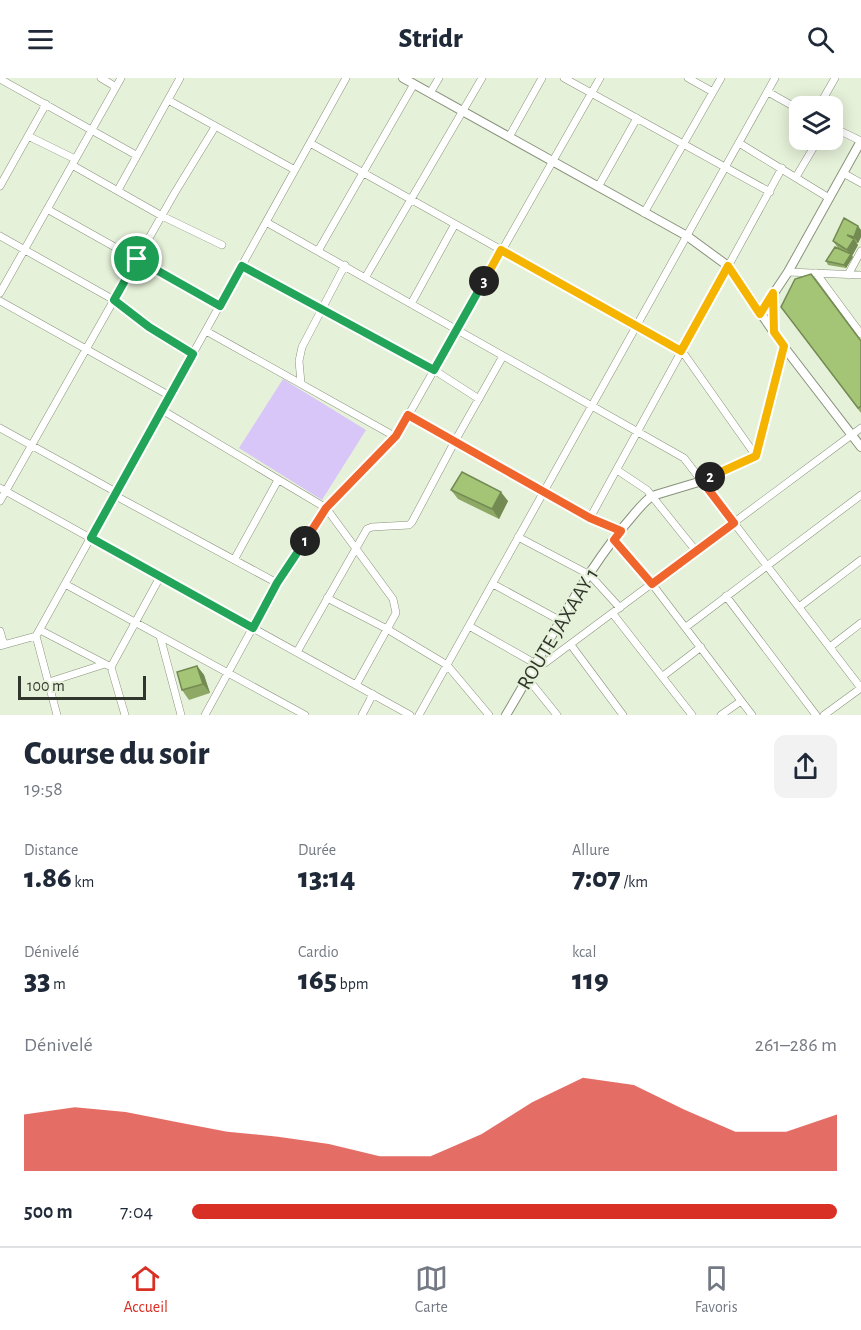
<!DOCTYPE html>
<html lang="fr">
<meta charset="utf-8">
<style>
body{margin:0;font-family:"Alegreya Sans",sans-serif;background:#f2f2f3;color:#1f2937;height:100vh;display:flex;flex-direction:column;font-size:22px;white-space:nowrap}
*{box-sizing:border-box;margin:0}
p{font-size:20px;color:#747a83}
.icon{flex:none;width:33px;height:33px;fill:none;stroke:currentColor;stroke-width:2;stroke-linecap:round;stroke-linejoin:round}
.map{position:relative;height:637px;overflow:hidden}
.drawer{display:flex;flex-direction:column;background:#fff;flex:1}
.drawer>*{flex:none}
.controls{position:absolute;left:789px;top:18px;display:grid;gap:12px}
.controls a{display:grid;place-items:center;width:54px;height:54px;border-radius:12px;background:#fff;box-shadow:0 3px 15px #0003;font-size:30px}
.scale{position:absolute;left:18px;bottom:15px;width:128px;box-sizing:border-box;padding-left:6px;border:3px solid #31362c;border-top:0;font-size:16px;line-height:21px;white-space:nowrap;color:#31362c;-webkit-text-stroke:4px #e6f1d9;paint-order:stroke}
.pin{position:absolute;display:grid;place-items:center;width:51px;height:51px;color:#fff;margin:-26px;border:3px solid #fff;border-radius:50%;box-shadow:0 2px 6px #0007}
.km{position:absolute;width:30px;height:30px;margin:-15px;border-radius:50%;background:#222;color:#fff;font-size:16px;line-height:30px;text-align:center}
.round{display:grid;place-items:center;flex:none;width:63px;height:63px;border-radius:12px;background:#f2f2f3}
.overview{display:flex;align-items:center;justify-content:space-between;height:102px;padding:0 24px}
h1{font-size:33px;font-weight:800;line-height:45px}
.stats{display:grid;grid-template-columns:repeat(3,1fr);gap:9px;height:102px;padding:6px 24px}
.stats div{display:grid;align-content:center}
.stats b{font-size:30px;font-weight:800}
.stats small{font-size:16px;font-weight:400}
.stats p{font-size:16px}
.chart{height:168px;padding:12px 24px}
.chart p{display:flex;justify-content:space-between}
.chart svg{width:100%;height:108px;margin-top:6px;fill:#d93025;opacity:.7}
ul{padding:0 24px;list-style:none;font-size:20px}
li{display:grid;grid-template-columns:96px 72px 1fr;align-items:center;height:45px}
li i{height:15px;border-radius:8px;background:#d93025}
header{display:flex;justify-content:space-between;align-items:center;height:78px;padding:0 24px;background:#fff;font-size:27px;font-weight:800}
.dock{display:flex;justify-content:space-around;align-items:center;height:84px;border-top:2px solid #e0e1e3;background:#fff;font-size:16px;color:#747a83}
.dock a{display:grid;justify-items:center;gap:3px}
.dock .active{color:#d93025}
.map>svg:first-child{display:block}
.green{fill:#d9c6f9}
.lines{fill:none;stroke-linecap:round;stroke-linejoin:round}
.minor-casing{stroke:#89927d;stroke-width:8}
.tertiary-casing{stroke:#89927d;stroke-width:10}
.minor{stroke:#fff;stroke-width:7}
.tertiary{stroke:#fff;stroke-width:8}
.wall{fill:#8da965}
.shaded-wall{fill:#738a53}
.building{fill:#a4c576;stroke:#738a53;stroke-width:1.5}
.split-1-casing{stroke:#fff;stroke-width:12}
.split-2-casing{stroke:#fff;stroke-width:12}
.split-3-casing{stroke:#fff;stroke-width:12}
.split-4-casing{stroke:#fff;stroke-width:12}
.split-1{stroke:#22a559;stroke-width:8}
.split-2{stroke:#f0652b;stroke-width:8}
.split-3{stroke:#f5b400;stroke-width:8}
.split-4{stroke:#22a559;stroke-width:8}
.labels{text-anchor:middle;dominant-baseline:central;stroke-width:4.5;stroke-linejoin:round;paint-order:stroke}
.street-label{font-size:21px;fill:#31362c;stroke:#e6f1d9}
</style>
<header><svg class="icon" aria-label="menu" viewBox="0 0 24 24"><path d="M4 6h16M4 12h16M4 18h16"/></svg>Stridr<svg class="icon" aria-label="search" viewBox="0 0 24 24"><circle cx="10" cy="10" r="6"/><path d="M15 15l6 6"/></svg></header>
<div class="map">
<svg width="861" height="637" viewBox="0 0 861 637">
<rect width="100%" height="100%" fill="#e6f1d9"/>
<!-- green -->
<path class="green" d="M283,301L366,352L322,422L239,370Z"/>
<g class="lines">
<!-- minor casing -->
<g class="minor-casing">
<path id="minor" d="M101,0L116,9
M564,0L770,114
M688,0L713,14
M0,1L136,77
M768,14L800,32
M430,15L439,0
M168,22L295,92
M819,28L835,0
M832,49L861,63
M28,58L75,81
M509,59L542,0
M310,65L682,273L756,378
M739,65L829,120
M72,87L162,138L222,167
M843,95L861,105
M796,99L818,62
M0,108L46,26
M598,109L637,40
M118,112L180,0
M47,131L220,228
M644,135L721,0
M266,144L684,380L861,610
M0,158L114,222L149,249L193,276
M318,173L414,6
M242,188L434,292L479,321
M788,194L861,197
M816,195L861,256
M848,197L861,173
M365,200L482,0
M0,215L121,0
M0,223L170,318
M411,226L455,146
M206,253L396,359
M301,305L299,283L302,269L345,187
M162,332L326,430L393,521L396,535L356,607
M408,337L590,440L621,453
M0,350L116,414
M617,392L647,412L696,473
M0,410L410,637
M114,417L277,505
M0,423L174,116L215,49
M590,440L782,90
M518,459L590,497L620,530
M614,462L652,506L752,637
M234,482L278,402
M65,506L305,637
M493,506L561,543
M726,518L816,637
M327,520L387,551L447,587L489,637
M799,529L861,482
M613,536L692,637
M469,548L536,586L545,585L861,350
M686,549L861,417
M40,552L111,589
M0,553L4,567
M160,558L181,637
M571,567L623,637
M0,568L36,558
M830,569L861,545
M297,574L367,451L372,449L409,447L412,444L455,363L503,278
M663,598L701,569
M528,601L557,637
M49,604L105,586
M57,637L36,558L346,0
M125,637L111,589L160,499
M205,637L277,505L326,430L396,359L600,0
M362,637L373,616
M419,637L775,0
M721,637L741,623
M824,637L861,610"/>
</g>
<!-- tertiary casing -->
<g class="tertiary-casing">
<path id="tertiary" d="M403,0L687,158L728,188L784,269L861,369
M773,216L774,254
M760,236L788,194L861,63
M506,637C544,574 577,506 624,448C633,438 641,426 652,418L702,403L756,378L784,269"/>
</g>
<!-- minor -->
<use href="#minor" class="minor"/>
<!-- tertiary -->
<use href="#tertiary" class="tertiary"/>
</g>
<!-- wall -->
<path class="wall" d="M861,152V159L858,165H856L858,167L852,178L853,179L846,190L828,187L826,183L840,171L838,170L833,163Z
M781,229L861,263V335Z
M451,412L508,423L499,441L458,421Z
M197,588L204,597L210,615L189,622L182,612Z"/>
<!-- shaded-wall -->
<path class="shaded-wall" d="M858,148L861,152V159L858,165L854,159Z
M854,161L858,167L852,178L853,179L846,190L844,187L850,176L847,172Z
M501,414L508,423L499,441L492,431Z
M197,588L204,597L210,615L203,606Z"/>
<!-- building -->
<path class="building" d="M844,140L858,148L854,159L847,157L854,161L847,172L833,163Z
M835,169L851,176L844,187L826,183Z
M811,196L861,263V328L858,330L781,229L795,201Z
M462,394L501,414L492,431L451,412Z
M197,588L203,606L182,612L177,594Z"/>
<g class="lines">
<!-- split-1 casing -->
<g class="split-1-casing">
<path id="split-1" d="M137,181L114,222L149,249L193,276L91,460L253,550L277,505L305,463"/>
</g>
<!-- split-2 casing -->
<g class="split-2-casing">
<path id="split-2" d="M305,463L326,430L396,358L408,337L590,440L621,453L614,462L652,506L734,445L702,403L710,399"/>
</g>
<!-- split-3 casing -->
<g class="split-3-casing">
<path id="split-3" d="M484,203L501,172L681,273L728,188L760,236L773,215L774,254L784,268L756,378L710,399"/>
</g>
<!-- split-4 casing -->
<g class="split-4-casing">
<path id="split-4" d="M137,181L220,228L242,188L434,292L484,203"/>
</g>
<!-- split-1 -->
<use href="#split-1" class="split-1"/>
<!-- split-2 -->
<use href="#split-2" class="split-2"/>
<!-- split-3 -->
<use href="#split-3" class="split-3"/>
<!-- split-4 -->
<use href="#split-4" class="split-4"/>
</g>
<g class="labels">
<!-- street labels -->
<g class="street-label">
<text transform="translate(558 551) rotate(-59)">ROUTE JAXAAY 1</text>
</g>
</g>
</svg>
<div class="controls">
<a><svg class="icon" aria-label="layers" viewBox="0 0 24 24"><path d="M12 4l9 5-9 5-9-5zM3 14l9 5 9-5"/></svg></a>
</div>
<div class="scale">100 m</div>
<div class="pin" style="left:137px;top:181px;background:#1e9e55"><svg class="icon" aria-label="arrive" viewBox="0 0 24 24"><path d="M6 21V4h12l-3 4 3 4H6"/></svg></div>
<b class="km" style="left:305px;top:463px">1</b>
<b class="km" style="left:710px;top:399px">2</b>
<b class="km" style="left:484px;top:203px">3</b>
</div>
<section class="drawer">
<div class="overview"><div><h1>Course du soir</h1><p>19:58</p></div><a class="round"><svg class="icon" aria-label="share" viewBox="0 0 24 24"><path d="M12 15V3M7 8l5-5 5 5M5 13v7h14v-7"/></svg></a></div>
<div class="stats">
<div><p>Distance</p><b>1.86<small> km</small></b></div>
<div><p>Durée</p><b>13:14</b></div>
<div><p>Allure</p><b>7:07<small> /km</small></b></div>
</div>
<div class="stats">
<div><p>Dénivelé</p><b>33<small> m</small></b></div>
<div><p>Cardio</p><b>165<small> bpm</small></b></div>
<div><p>kcal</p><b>119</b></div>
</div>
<div class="chart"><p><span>Dénivelé</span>261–286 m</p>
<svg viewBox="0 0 160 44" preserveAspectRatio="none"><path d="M0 44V21L10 18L20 20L30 24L40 28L50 30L60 33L70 38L80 38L90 29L100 16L110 6L120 9L130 19L140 28L150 28L160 21V44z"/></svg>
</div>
<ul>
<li><b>500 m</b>7:04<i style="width:100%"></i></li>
</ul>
</section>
<nav class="dock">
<a class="active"><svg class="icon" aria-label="home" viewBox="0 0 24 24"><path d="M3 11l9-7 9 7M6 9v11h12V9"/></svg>Accueil</a>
<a><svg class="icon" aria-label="map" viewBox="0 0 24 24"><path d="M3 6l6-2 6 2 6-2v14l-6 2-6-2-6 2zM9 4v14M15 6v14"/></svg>Carte</a>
<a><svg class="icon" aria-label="saved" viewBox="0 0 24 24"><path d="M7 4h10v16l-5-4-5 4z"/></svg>Favoris</a>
</nav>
